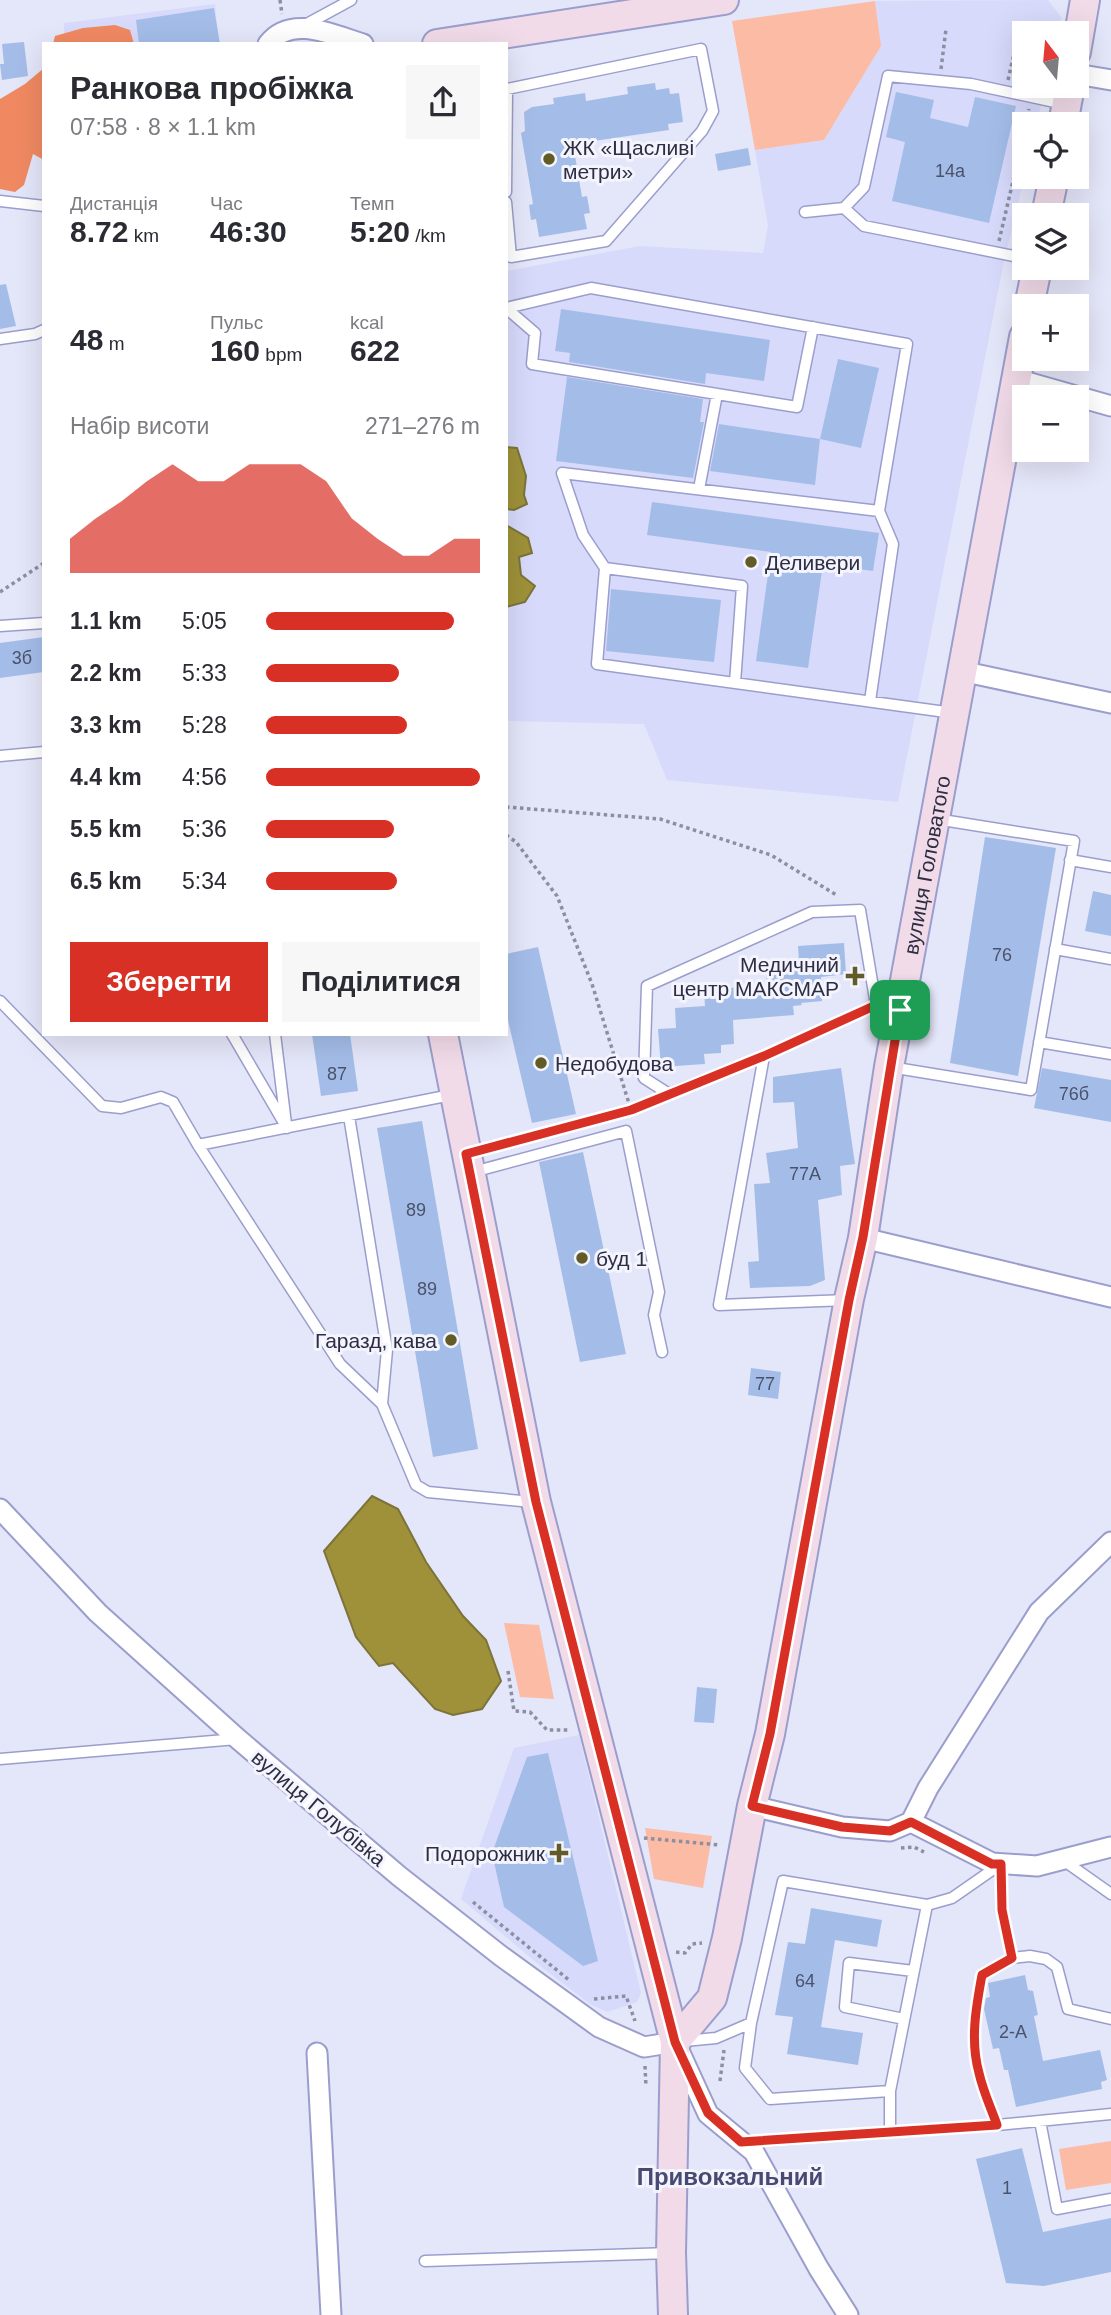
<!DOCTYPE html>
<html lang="uk">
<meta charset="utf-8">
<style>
body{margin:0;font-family:Arial,sans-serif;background:#f7f7f7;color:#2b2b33;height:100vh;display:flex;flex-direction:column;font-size:26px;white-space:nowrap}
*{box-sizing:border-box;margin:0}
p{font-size:23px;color:#7c7c81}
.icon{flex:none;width:38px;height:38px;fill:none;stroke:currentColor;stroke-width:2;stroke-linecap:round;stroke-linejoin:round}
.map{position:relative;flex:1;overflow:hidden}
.side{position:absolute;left:42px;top:42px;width:466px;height:994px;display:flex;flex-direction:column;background:#fff;border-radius:0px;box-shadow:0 7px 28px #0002}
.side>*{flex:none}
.needle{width:46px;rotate:344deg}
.tools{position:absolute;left:1012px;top:21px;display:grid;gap:14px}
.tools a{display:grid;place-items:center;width:77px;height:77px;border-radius:0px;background:#fff;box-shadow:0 7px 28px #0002;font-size:35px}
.pin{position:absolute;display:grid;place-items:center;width:60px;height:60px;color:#fff;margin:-30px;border-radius:14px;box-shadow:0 4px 10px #0006}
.round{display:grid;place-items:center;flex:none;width:74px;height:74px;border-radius:0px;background:#f7f7f7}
.summary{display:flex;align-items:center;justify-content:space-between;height:119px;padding:0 28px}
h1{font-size:32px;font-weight:700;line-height:52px}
.stats{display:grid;grid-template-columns:repeat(3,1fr);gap:10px;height:119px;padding:7px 28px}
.stats div{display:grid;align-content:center}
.stats b{font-size:30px;font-weight:700}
.stats small{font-size:19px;font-weight:400}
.stats p{font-size:19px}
.chart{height:196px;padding:14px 28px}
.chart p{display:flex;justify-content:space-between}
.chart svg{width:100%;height:126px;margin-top:7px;fill:#d93025;opacity:.7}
.cta{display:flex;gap:14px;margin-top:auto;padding:14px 28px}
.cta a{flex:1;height:80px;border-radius:0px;background:#d93025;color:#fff;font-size:28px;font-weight:700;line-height:80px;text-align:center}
.cta a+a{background:#f7f7f7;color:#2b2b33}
ul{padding:0 28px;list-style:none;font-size:23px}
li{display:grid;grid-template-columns:112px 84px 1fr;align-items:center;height:52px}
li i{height:18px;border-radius:9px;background:#d93025}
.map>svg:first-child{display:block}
.built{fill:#d7dafb}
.green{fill:#fcbba4}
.forest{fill:#f08962}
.water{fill:#9e9139;stroke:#7c733b;stroke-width:2}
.building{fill:#a4bde8}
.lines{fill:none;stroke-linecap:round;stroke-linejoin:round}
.lane-casing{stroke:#9b9ecc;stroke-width:13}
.street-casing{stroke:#9b9ecc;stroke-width:23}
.secondary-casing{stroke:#9b9ecc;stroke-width:32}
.path{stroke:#8d8ea1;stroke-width:3.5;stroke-dasharray:3.5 3.5;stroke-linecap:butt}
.lane{stroke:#fff;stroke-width:10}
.street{stroke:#fff;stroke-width:19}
.secondary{stroke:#f2dbe9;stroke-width:28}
.route-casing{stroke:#fff;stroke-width:14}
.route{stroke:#d93025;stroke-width:9}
.poi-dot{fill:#625b27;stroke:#f3f4fe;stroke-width:2.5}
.labels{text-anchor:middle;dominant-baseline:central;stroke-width:6;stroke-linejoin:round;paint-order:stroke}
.number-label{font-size:18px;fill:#4b526b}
.poi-label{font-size:21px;fill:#2d2e41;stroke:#f3f4fe;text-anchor:start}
.street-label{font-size:21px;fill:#2d2e41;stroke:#f3f4fe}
.quarter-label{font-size:24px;font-weight:bold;fill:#484a73;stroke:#f3f4fe}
</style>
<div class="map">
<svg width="1111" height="2315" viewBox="0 0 1111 2315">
<rect width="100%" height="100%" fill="#e4e6f9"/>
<!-- built -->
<path class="built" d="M1048,0L1062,18L1058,33H1024V86H1046L1036,124H1024V177L1003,266L898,802L667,780L644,724L506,721V271L640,246L763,253L768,226L755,150L824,140L881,46L875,1Z
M215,4L219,44H64V23Z
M579,1735L641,1993L637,2002L607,2012L590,2004L544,1969L461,1899L514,1748Z"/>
<!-- green -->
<path class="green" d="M875,1L881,46L824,140L755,150L732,21Z
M504,1623L539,1625L554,1699L520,1697Z
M645,1828L712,1836L703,1888L654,1879Z
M1111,2141V2183L1066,2190L1059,2149Z"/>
<!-- forest -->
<path class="forest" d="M115,25L130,30L134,44H53L55,36L83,28Z
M44,68V160L33,154L24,185L15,192L0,189V99L25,84Z"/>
<!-- water -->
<path class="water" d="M506,447L517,448L526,476L524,495L527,504L514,510L506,509Z
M506,525L528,538L532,553L519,557L521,575L535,586L525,602L506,607Z
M372,1496L398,1509L426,1562L463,1616L486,1640L501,1681L482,1709L453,1715L435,1709L393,1663L379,1666L356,1637L324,1551Z"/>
<!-- building -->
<path class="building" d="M214,8L220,44H139L136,20Z
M24,42L28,76L2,80L0,64H4L2,44Z
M655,83L656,90L669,88L670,94L679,93L683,122L668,124L669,130L573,144L582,197L587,196L590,213L584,214L587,229L539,237L536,219L531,220L529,205L533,204L521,133L525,131L524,112L532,107L554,104L553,98L585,93L586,101L628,94L627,87Z
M896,92L934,100L930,118L968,127L975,97L1016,106L989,223L892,201L905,142L886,137Z
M748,148L751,165L718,171L715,154Z
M6,284L16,326L0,329V285Z
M561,309L770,340L764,381L706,373L705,384L569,362L570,353L555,351Z
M838,359L879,368L861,448L820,439Z
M567,377L703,399L700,422H704L693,478L556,461Z
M719,424L820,439L815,485L710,471Z
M652,502L879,533L873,571L823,564L808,668L756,661L771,552L647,535Z
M611,589L721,600L714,662L606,651Z
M44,637V672L0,678V643Z
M985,837L1056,848L1018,1076L950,1063Z
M1093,891L1111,895V936L1085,931Z
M844,943L846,974L821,977L822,1001L801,1003L802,1005L793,1006L794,1015L733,1020L734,1044L721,1045V1053L704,1054L705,1064L661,1067L658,1029L676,1028L675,1008L705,1006L704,990L767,985L765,964L799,961L798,946Z
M538,947L576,1114L532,1123L506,1012V954Z
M312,1034H350L358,1091L321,1096Z
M841,1068L855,1164L840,1166L842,1195L818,1200L825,1280L810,1286L750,1288L748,1262L759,1261L754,1184L770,1183L766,1153L798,1148L794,1102L773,1103V1077Z
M1042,1068L1111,1080V1122L1034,1108Z
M422,1121L478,1449L433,1457L377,1128Z
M583,1152L626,1354L580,1362L539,1162Z
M751,1368L781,1372L778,1399L748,1395Z
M697,1687L717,1689L714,1723L694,1722Z
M548,1753L598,1961L583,1966L504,1907L492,1853L527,1757Z
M811,1908L882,1920L877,1947L835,1940L821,2027L863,2033L858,2065L787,2054L793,2017L775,2015L788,1942L805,1944Z
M1025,1975L1028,1990L1033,1991L1038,2015L1034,2016L1043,2061L1100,2050L1107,2080L1101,2082L1102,2089L1016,2107L1008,2070H1004L999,2048L993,2049L984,2009L986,1998L990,1997L988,1983Z
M1022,2148L1043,2232L1111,2218V2272L1044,2286L1006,2283L976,2159Z"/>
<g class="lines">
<!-- lane casing -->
<g class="lane-casing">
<path id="lane" d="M305,25L351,0
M506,192L507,89L701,49L713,111L702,131L606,241L511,257L506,202
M0,201L44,206
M844,208L864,187L888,76L971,84L1064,104
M805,212L844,208L864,226L1024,258
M506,308L591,288L907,344L879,511L893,544L870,701
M506,308L535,333L532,364L797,407L813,327
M0,339L35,334L44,330
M699,489L717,394
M879,511L562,473L583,535L605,568L597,664L953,713
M605,568L742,586L735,683
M0,626L44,623
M0,756L44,752
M1070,860L1111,867
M1055,949L1111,959
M0,1001L102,1106L121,1108L161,1097L173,1102L198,1145L340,1364L382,1404
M232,1034L287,1128
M275,1034L286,1124
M1039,1042L1111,1054
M764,1056L669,1094L644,1078L647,986L812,912L860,910L876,1005
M890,1067L1031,1090L1074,841L936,819
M349,1116L387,1350L382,1404L416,1485L428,1492L532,1502
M198,1145L451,1095
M473,1172L626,1131L659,1292L654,1315L662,1352
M848,1300L719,1305L764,1056L876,1005L897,1010
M0,1759L237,1739
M1063,1860L1111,1894
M1001,1864L1002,1910L1012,1958
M904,2019L845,2007L849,1963L913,1971
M751,2023L745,2068L770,2099L890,2091V2132
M684,2041L716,2038L751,2023L783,1881L927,1905L952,1898L998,1866
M890,2091L927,1905
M1040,2121L1057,2209L1111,2199
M997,2125C991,2108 983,2091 979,2073C970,2041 976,2007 982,1975L1012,1958L1030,1956L1046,1959L1057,1967L1068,2009L1111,2019
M745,2142L997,2125L1111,2114
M425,2261L670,2253"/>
</g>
<!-- street casing -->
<g class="street-casing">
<path id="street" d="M268,44C291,14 333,35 363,44
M1076,74L1111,80
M1016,379L1111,406
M961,671L1111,703
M863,1238L1111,1297
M0,1509L98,1613L238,1739L399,1876L501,1956L599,2027L644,2047L675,2042L708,2114L754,2152L819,2269L848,2315
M752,1806L842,1827L890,1831L911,1822L928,1788L1039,1612L1111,1542
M911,1822L992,1863L1037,1866L1111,1847
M317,2053L331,2315"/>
</g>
<!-- secondary casing -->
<g class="secondary-casing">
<g id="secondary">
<path d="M437,44L724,0"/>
<path d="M1076,52L1085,0"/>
<path d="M1063,124L1070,86"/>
<path d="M1046,215L1054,177"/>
<path d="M1029,306L1037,268"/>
<path d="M443,1034L536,1502L675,2042"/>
<path id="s1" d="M673,2315L671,2253L675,2042L712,1998L727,1938L752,1806L770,1734L849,1299L863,1238L889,1067L1024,337"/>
</g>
</g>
<!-- path -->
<path class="path" d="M280,0L282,14
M941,69L946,29
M1008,80L1021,23
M1026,124L1029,109
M999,241L1024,134
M0,592L44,563
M506,807L660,819L771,855L838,896
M506,835L516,842L557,896L592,984L631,1110
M490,1148L631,1110L654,1100
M508,1671L514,1711L530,1712L547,1730H568
M644,1838L720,1845
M901,1848L914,1847L924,1852
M473,1902L569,1980
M676,1952L685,1953L692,1944L702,1943
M594,1999L626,1996L635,2021
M645,2066L646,2087
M720,2081L724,2050"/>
<!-- lane -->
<use href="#lane" class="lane"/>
<!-- street -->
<use href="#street" class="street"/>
<!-- secondary -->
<use href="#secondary" class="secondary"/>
</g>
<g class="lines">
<!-- route casing -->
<g class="route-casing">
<path id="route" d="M876,1005L900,1010L863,1237L849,1300L770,1734L752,1806L842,1827L890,1831L911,1822L992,1864H1001L1002,1910L1012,1958L982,1975C976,2007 970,2041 979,2073C983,2091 991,2108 997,2125L741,2142L708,2113L675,2042L536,1502L466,1154L631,1110L764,1056Z"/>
</g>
<!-- route -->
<use href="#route" class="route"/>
</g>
<!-- markers -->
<g class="poi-dot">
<circle cx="549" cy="159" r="7"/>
<circle cx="751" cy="562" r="7"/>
<path d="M851.5 965.5h7v7h7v7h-7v7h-7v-7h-7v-7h7z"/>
<circle cx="541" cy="1063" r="7"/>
<circle cx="582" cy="1258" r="7"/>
<circle cx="451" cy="1340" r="7"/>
<path d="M555.5 1842.5h7v7h7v7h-7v7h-7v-7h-7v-7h7z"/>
</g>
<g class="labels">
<!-- number labels -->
<g class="number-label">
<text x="950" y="171">14а</text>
<text x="22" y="658">3б</text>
<text x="1002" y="955">76</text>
<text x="337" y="1074">87</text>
<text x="1074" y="1094">76б</text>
<text x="805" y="1174">77А</text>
<text x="416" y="1210">89</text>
<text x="427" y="1289">89</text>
<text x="765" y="1384">77</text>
<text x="805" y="1981">64</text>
<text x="1013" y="2032">2-А</text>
<text x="1007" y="2188">1</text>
</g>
<!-- poi labels -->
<g class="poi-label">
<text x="563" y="147">ЖК «Щасливі<tspan x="563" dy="24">метри»</tspan></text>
<text x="765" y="562">Деливери</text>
<text x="839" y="964" text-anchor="end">Медичний<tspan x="839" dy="24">центр МАКСМАР</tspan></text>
<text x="555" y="1063">Недобудова</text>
<text x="596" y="1258">буд 1</text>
<text x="437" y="1340" text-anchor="end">Гаразд, кава</text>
<text x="545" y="1853" text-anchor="end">Подорожник</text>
</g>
<!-- street labels -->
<g class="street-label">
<text stroke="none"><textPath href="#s1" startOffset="1484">вулиця Головатого</textPath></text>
<text transform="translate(319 1808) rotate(40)">вулиця Голубівка</text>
</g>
<!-- quarter labels -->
<g class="quarter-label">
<text x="730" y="2176">Привокзальний</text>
</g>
</g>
</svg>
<div class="tools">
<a><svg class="needle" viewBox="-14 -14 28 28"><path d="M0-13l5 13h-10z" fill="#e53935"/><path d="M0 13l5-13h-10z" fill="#7c7c81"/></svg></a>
<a><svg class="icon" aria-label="locate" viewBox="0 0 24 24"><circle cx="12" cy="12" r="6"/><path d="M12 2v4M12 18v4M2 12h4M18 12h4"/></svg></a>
<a><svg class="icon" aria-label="layers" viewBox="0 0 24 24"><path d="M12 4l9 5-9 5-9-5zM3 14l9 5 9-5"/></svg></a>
<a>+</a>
<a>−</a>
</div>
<div class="pin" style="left:900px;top:1010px;background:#1e9e55"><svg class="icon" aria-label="arrive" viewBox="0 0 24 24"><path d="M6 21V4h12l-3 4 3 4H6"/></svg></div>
<section class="side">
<div class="summary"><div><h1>Ранкова пробіжка</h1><p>07:58 · 8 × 1.1 km</p></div><a class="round"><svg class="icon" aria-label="share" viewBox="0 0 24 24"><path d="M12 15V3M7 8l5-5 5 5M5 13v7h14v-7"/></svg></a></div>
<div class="stats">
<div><p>Дистанція</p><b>8.72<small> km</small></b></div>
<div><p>Час</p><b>46:30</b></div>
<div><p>Темп</p><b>5:20<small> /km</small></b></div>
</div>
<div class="stats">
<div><b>48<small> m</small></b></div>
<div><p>Пульс</p><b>160<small> bpm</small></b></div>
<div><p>kcal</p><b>622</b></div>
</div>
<div class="chart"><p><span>Набір висоти</span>271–276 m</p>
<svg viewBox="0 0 160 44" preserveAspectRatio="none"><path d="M0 44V32L10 25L20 19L30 12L40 6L50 12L60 12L70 6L80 6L90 6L100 12L110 25L120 32L130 38L140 38L150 32L160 32V44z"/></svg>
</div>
<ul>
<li><b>1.1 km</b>5:05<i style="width:88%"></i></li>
<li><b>2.2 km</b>5:33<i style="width:62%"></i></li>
<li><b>3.3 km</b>5:28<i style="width:66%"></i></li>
<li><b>4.4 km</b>4:56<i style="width:100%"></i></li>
<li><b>5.5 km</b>5:36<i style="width:60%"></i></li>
<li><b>6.5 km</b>5:34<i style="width:61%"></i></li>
</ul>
<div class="cta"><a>Зберегти</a><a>Поділитися</a></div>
</section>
</div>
